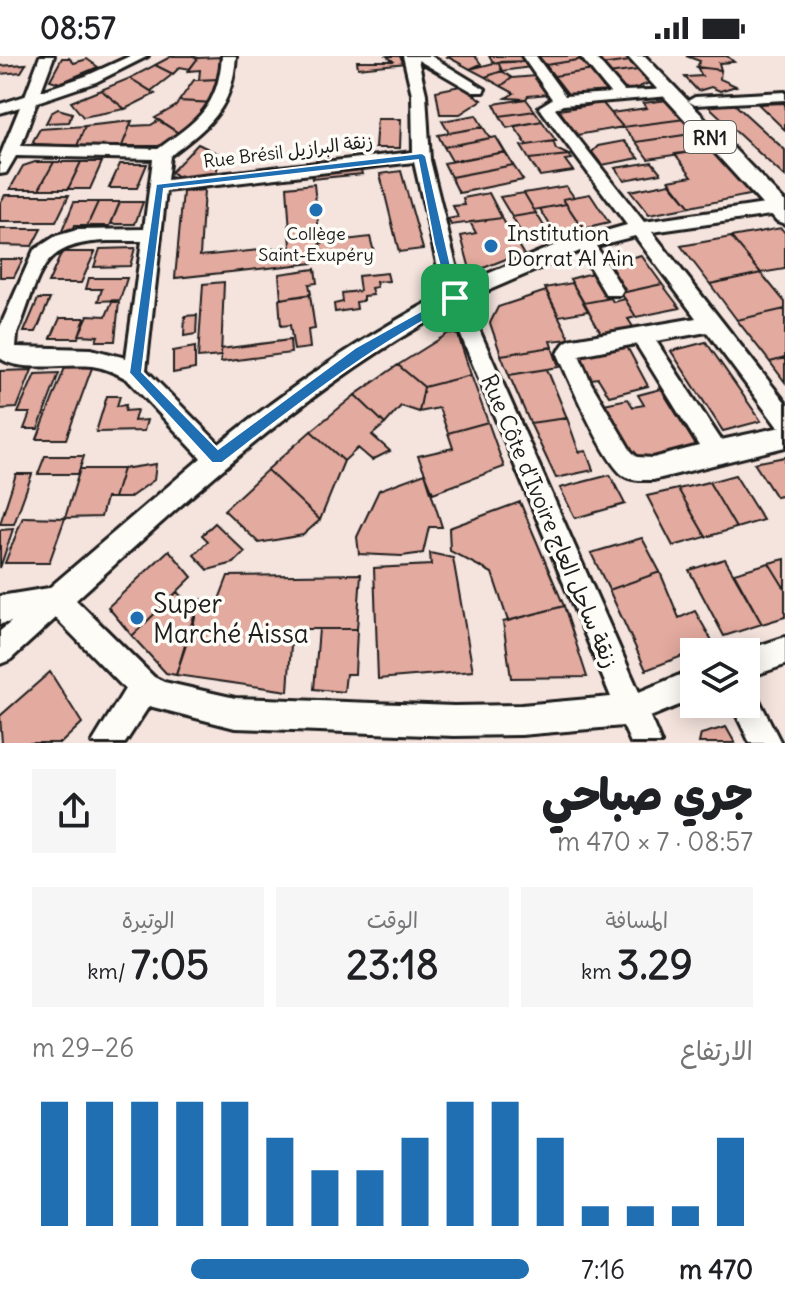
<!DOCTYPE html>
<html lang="ar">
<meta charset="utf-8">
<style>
body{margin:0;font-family:Delius,"Playpen Sans Arabic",sans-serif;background:#f6f6f6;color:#202124;direction:rtl;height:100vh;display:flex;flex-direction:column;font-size:30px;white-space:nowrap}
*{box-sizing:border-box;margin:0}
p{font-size:26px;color:#757577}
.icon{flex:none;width:44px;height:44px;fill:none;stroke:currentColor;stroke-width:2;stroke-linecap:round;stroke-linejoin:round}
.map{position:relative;height:687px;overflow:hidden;direction:ltr}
.sheet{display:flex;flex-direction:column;background:#fff;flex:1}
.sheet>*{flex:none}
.controls{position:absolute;left:680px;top:582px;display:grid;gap:16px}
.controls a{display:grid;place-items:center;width:80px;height:80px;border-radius:0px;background:#fff;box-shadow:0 4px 20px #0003;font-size:40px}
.pin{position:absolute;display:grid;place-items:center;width:68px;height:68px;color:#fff;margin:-34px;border-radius:16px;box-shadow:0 4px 12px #0006}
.round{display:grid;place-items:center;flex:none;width:84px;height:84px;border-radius:0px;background:#f6f6f6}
.overview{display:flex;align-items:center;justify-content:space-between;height:136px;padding:0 32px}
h1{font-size:44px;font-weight:800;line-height:60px}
.metrics{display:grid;grid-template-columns:repeat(3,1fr);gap:12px;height:136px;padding:8px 32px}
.metrics div{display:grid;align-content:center;border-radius:0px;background:#f6f6f6;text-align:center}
.metrics b{font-size:40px;font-weight:800}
.metrics small{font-size:22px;font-weight:400}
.metrics p{font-size:22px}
.chart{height:224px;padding:16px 32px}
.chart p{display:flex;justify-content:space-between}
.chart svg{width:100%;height:144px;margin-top:8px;stroke:#1f6fb2;stroke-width:6}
ul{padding:0 32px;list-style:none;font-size:26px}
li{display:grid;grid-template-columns:128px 96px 1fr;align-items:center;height:60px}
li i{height:20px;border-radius:10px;background:#1f6fb2}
.status{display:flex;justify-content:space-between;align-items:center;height:56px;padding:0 40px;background:#fff;direction:ltr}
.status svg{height:22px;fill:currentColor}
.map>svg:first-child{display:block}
.building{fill:#e3aa9f;stroke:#1c1c1c;stroke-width:2}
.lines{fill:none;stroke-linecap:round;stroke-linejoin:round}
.minor-casing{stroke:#1c1c1c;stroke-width:6}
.major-casing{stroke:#1c1c1c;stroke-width:6}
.minor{fill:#fdfcf7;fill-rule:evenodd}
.major{fill:#fdfcf7;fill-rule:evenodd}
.route{fill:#1f6fb2;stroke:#fff;stroke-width:2;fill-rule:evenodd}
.poi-dot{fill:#1f6fb2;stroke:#fdfcf7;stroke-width:3}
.labels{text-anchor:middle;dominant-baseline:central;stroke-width:7;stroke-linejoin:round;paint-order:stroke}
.far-street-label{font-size:18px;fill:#1c1c1c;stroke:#fdfcf7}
.far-poi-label{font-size:18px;fill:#1c1c1c;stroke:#fdfcf7}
.shield{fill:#fdfcf7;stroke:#605f5e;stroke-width:2}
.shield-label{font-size:20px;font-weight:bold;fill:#1c1c1c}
.poi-label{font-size:22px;fill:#1c1c1c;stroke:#fdfcf7;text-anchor:start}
.street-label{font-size:22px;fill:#1c1c1c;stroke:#fdfcf7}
.near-poi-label{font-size:26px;fill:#1c1c1c;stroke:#fdfcf7;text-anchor:start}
</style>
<div class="status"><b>08:57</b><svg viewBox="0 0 49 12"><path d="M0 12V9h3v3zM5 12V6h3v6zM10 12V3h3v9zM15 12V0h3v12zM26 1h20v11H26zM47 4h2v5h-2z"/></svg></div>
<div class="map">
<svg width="785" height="687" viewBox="0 0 785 687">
<rect width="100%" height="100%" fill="#f5e3dd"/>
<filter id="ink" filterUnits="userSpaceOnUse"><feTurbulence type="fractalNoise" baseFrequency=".0125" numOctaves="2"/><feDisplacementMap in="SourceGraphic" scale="16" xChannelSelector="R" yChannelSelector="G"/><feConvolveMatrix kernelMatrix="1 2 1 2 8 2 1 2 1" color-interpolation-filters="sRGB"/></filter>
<g filter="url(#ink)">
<!-- building -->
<path class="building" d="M172,0H193L198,2L190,13L180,11L173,18L155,9Z
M387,0H399L407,7L358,12L357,5H393Z
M446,0H475L481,8L470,13Z
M489,0H523L527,5L494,7Z
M538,0H582L584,3L546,9Z
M593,0H625L630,5L600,9Z
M686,0H727L734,6L719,7L721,14L697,11L700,5Z
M220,1L218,23L199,24L200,14L188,15L198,2Z
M62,2H69L74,7L87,3L98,11L60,27L50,24Z
M584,3L594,14L554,20L546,9Z
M527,5L531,11L502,15L498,6Z
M630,5L638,14L608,18L600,9Z
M498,6L502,15L485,21L470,13Z
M26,8L21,16L0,18V10Z
M155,9L173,18L151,35L130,22Z
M697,11L721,14L720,23L736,30L720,35L711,31L698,35L685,21L702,20Z
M594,14L611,36L568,38L554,20Z
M638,14L649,27L624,37L608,18Z
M502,15L512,22L501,30L485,21Z
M536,20L549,38L528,40L526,43L506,42L514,37L501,30L512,22Z
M130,22L155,38L125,53L101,34Z
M218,23L213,47L179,45L194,24Z
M460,30L482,44L460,58H440L436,35Z
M101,34L125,53L83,61L71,46Z
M526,43L535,55L500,60L494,48Z
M600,44L623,71L577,79L559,54L591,49L588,45Z
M668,44L685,63L623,71L611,57L647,52L643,47Z
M730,44L785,94V121L706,48Z
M179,45L213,47L192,70L180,78L155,62L176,50Z
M785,47V74L758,48Z
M58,53L72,57L69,66L46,67L51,57Z
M535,55L542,65L507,72L500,60Z
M476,59L483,71L449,77L442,65Z
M377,63H401L400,92H375Z
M685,63L698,77L636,86L623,71Z
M159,64L180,78L160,90H122L130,70L151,69Z
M132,65L122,90H77L85,70Z
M542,65L556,85L527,89L514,70Z
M85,70L77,90L35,88L33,85L40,73Z
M483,71L490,82L444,91L438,79Z
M698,77L712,93L648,103L636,86Z
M496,81L505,96L452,105L444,91Z
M553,85L556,93L569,99L529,103L521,90Z
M624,85L639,102L602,109L592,96L598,90Z
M198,88L221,99L216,117L181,123L171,116Z
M712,93L754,138L690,151L669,124L692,120L675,98Z
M505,96L513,109L451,121L444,107Z
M569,99L572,103L565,104L573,115L540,120L529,103Z
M35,106H54L39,133H10L23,110Z
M54,106H81L68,133H39Z
M81,106H102L90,133H68Z
M652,106L661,117L624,124L615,112Z
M120,108H147L137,132H109Z
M513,109L523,124L459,137L451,121Z
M360,111L362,118L312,123L311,117Z
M401,115L423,193L399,196L380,118Z
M670,127L690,151L649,159L630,135Z
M314,128L322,206L175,222L183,136L204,134L200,200L291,191L287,131Z
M566,130L574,141L563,143L566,148L534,154L524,137Z
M489,137L502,162L451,169L448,163L458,161L453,150L465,149L463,142Z
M524,137L536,157L512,161L500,141Z
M590,138L609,167L583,173L563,143Z
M5,139H69L56,166H0V147Z
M74,146H98L87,170H74L70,180H60Z
M98,146H120L110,170H87Z
M120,146H143L135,168H111Z
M566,148L583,173L557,180L540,153Z
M536,157L547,175L553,174L558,181L527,188L512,161Z
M502,162L525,201L515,204L511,201L471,217L461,180L476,177L470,166Z
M781,172L785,177V213L761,217L731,181Z
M0,173H41L32,190L0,189Z
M370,181L374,196L323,203L320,187Z
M731,181L761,217L710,228L681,190Z
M135,192L130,210L94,211L100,193Z
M62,196H95L81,227H48Z
M641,199L662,228L621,237L605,210Z
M0,203H23L14,221H0Z
M315,213L317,227L309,228L311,238L281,243L279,218Z
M596,216L611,242L584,247L570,223Z
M387,217L389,225L376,226L377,231L371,232L373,239L363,240V245L356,246L357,253L335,256L334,248L343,246L342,237L360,235L358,220Z
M761,217L785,246V253L737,264L710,228Z
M89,222H127L120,244L98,245L102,233H86Z
M224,226L221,300L198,302L203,228Z
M572,227L588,255L559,260L545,232Z
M662,228L680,252L636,261L621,237Z
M546,235L570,283L550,285L552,291L501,299L490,267L498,251Z
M310,239L315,273L308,274L310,292L294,294L290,269L281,270L279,243Z
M611,242L613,246L625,243L636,261L628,263L635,274L602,279L584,247Z
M38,243H50L36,276H24Z
M112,246H119L115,285H96L98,280L79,279L88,259L106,260Z
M785,253V302L770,306L737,264Z
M197,259L196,278L184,280L185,260Z
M60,262H85L78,282H51Z
M449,277L458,279L471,319L424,331L398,309Z
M290,284L291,297L221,306V293Z
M706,286L761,365L723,375L671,295Z
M625,287L648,330L609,340L598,322L591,323L577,299Z
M195,291V313L173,317V295Z
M552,291L559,311L509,319L501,299Z
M785,302V326L770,306Z
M66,309H93L66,383H37Z
M398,309L424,331L419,356L401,350L385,368L355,339Z
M547,313L567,362L530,367L509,319Z
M32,314L17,352L0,353V315Z
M59,317L38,373H24L30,357H18L35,318Z
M471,319L488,366L448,377L439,352L419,356L424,331Z
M661,333L697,391L641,412L632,406L604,348L628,343L633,351L644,349L638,339Z
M355,339L385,368L372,379L390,395L372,404L358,392L344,405L311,375Z
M107,340H120L117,350L126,349L125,355L137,354L134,365L147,364L144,375L96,376Z
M567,362L579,396L586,395L593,414L556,422L530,367Z
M488,366L504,411L433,437L418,400L453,392L448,377Z
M311,375L344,405L320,464L267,414Z
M45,400H84L78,418H38Z
M785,401V439L776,441L754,407Z
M156,408L154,424L129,442H114L123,413Z
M80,413H123L114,442H106L101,461L65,462Z
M267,414L320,464L303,479L259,487L224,454Z
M425,417L442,471H429L423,497L402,500L359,498L357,481L379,434Z
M16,418H32L14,468H0Z
M610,419L625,448L575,462L560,432Z
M735,419L763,464L736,472L709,426Z
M709,426L736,472L706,481L678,433Z
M678,433L706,481L673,490L647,440Z
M520,446L564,550L508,565L492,517L450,495L449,472Z
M23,461L65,462L49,507H5Z
M215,467L245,496L234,507L208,514L194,499L208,485L202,479Z
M13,473L0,512V474Z
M642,482L660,516L609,534L591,497Z
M169,494L192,521L132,580L108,551Z
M430,497L453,502L473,615L378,623L374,512L431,509Z
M725,503L762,568L724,580L689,514Z
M785,503V533L769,507Z
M769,507L785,533V561L762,568L734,517Z
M660,516L679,562L695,555L714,588L646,614L609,534Z
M361,518L357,573H292L288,635L176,619L199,543L218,546L228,520Z
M177,536L197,556L176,619L166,617L132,580Z
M564,550L587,621L511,622L503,566Z
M319,573H357L355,618H346L344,636L314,633Z
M50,616L82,667L61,687H2L0,660Z
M726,671L735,687H699L701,678Z"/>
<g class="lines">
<!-- minor casing -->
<g class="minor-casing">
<path id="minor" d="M40,0H54L41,35L86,20L130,0H148L96,26L37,46L21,90L158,93C198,64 218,52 222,0H236C232,54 210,69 170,100L167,124L413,96L412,38L403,0H431L485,33L483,36H473L418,4L426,38L430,104L461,229L553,190L627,169L539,51L552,43L522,0H536L565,40L610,37L580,0H594L624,35L675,33V39L670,40L563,49L555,53L644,166L785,145V157L652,176L785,346V391L653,424C643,424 631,425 623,419C604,405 568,322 558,298C562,290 564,285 573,283L696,262L635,180L596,190L623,234L620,239H606L580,195L466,244L639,636L694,613V643L650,661L661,687H631L623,670L521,679L454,680L235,672L149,650L125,687H92L125,633L56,562L10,604L0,608V575L11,566L0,568V540L49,532L201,402L127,323C116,317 106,312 92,310C68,307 18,317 0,302V271L34,194L56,180L77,174L144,173L153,103L16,100L6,117L0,118V100L20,51L0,57V48L25,40ZM414,106L444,238C364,280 290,331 219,388L146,314L166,135ZM108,185H142L126,302L91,293L16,291L17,278C41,220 36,187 108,185ZM450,253L611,641L521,649L454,650L235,642L164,626L154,621L76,544C193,437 310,329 450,253ZM707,276L777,370L781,371L721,384L656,285ZM636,288L699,390L653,402L637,401L631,395L591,327L579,299Z
M785,36V44L695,49L688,45L695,41Z
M785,581V609L746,622V596H740Z
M746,633L756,638L781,687H750L731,648H746Z"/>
</g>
<!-- major casing -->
<g class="major-casing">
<path id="major" d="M627,0H645L785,146V168L777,165Z"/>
</g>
<!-- minor -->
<use href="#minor" class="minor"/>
<!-- major -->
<use href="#major" class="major"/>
</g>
</g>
<!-- route -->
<path class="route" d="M422,97L426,100L459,246C371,290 299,348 222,407H212L129,317L156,128ZM418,104L434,188L448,240L355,292L218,393L142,316L164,133Z"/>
<!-- markers -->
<g class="poi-dot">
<circle cx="316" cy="154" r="8"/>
<circle cx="491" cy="190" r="8"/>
<circle cx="137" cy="562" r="8"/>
</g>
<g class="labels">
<!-- far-street labels -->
<g class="far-street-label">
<text transform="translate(288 95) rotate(-7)">Rue Brésil زنقة البرازيل</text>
</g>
<!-- far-poi labels -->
<g class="far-poi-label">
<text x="316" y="177">Collège<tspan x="316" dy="21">Saint-Exupéry</tspan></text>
</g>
<!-- shield labels -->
<rect class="shield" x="684" y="65" width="52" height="32" rx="6"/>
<g class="shield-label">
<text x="710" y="81">RN1</text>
</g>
<!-- poi labels -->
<g class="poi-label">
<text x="507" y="177">Institution<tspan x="507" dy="25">Dorrat Al Ain</tspan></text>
</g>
<!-- street labels -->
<g class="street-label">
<text transform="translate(550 465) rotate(67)">Rue Côte d'Ivoire زنقة ساحل العاج</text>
</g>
<!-- near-poi labels -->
<g class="near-poi-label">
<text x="153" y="547">Super<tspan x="153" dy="30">Marché Aissa</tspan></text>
</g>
</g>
</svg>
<div class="controls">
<a><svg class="icon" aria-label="layers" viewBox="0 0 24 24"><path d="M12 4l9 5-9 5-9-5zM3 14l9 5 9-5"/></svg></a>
</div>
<div class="pin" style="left:455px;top:242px;background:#1e9e55"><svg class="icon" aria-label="arrive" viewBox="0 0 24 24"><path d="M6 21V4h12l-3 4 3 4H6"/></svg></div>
</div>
<section class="sheet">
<div class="overview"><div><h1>جري صباحي</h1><p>08:57 · 7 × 470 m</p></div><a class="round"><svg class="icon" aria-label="share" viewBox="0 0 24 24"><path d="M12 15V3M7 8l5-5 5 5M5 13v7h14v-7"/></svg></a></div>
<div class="metrics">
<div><p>المسافة</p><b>3.29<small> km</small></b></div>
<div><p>الوقت</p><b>23:18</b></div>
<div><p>الوتيرة</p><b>7:05<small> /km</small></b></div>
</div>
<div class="chart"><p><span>الارتفاع</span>26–29 m</p>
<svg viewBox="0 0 160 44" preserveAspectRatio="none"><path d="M5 44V6M15 44V6M25 44V6M35 44V6M45 44V6M55 44V17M65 44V27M75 44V27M85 44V17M95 44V6M105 44V6M115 44V17M125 44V38M135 44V38M145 44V38M155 44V17"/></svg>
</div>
<ul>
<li><b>470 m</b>7:16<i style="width:68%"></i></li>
</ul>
</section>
